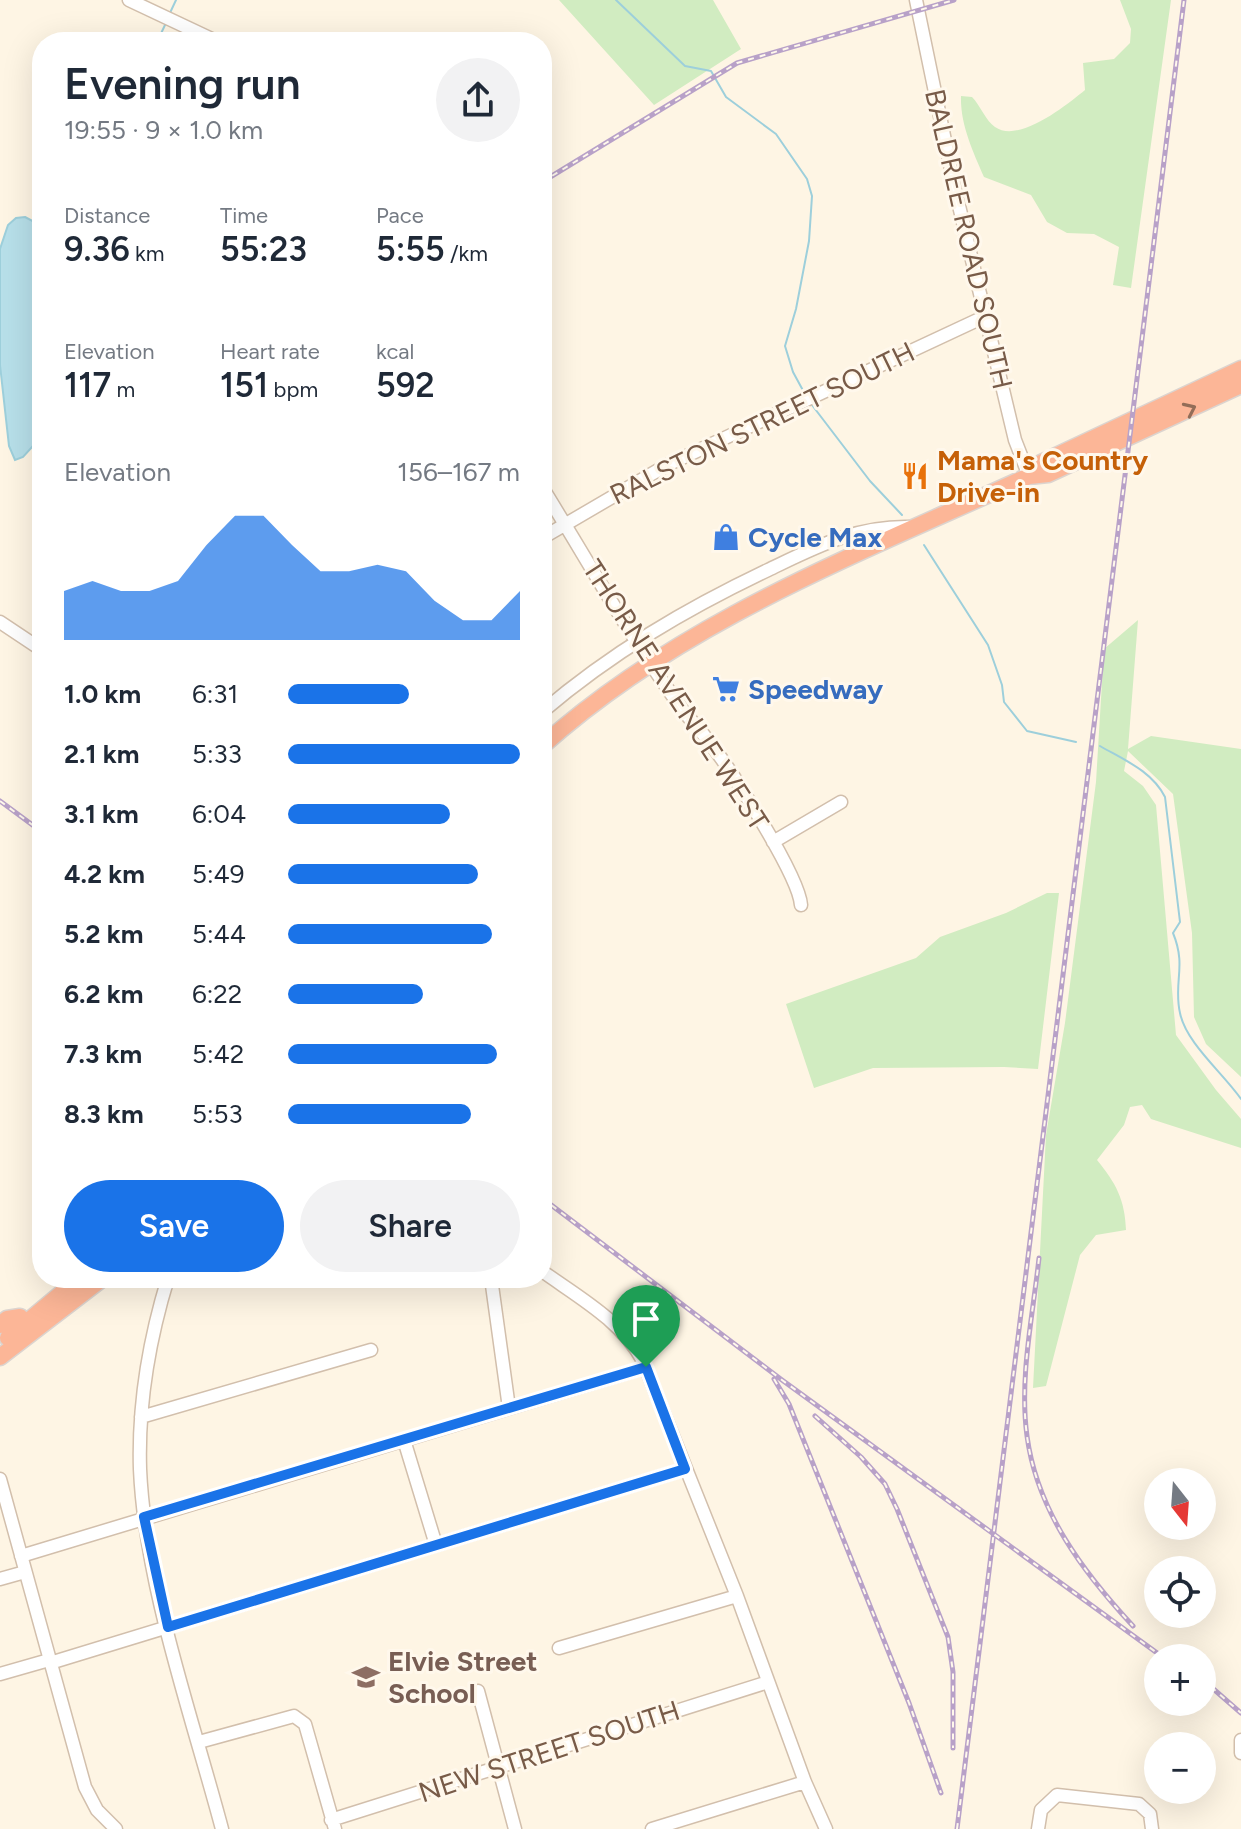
<!DOCTYPE html>
<meta charset="utf-8">
<style>
body{margin:0;font-family:Figtree,sans-serif;background:#f2f2f3;color:#1f2937;height:100vh;display:flex;flex-direction:column;font-size:30px;white-space:nowrap}
*{box-sizing:border-box;margin:0}
p{font-size:26px;color:#747a83}
.icon{flex:none;width:44px;height:44px;fill:none;stroke:currentColor;stroke-width:2;stroke-linecap:round;stroke-linejoin:round}
.map{position:relative;flex:1;overflow:hidden}
.side{position:absolute;left:32px;top:32px;width:520px;height:1256px;display:flex;flex-direction:column;background:#fff;border-radius:32px;box-shadow:0 8px 32px #0002}
.side>*{flex:none}
.needle{width:52px;rotate:163deg}
.tools{position:absolute;left:1144px;top:1468px;display:grid;gap:16px}
.tools a{display:grid;place-items:center;width:72px;height:72px;border-radius:50%;background:#fff;box-shadow:0 8px 32px #0002;font-size:40px}
.pin{position:absolute;display:grid;place-items:center;width:68px;height:68px;color:#fff;margin:-82px -34px;border-radius:50% 50% 50% 0;rotate:-45deg;box-shadow:0 0 8px #0007}
.pin .icon{rotate:45deg}
.round{display:grid;place-items:center;flex:none;width:84px;height:84px;border-radius:42px;background:#f2f2f3}
.head{display:flex;align-items:center;justify-content:space-between;height:136px;padding:0 32px}
h1{font-size:44px;font-weight:600;line-height:60px}
.metrics{display:grid;grid-template-columns:repeat(3,1fr);gap:12px;height:136px;padding:8px 32px}
.metrics div{display:grid;align-content:center}
.metrics b{font-size:34px;font-weight:600}
.metrics small{font-size:22px;font-weight:400}
.metrics p{font-size:22px}
.chart{height:224px;padding:16px 32px}
.chart p{display:flex;justify-content:space-between}
.chart svg{width:100%;height:144px;margin-top:8px;fill:#1a73e8;opacity:.7}
.action{display:flex;gap:16px;margin-top:auto;padding:16px 32px}
.action a{flex:1;height:92px;border-radius:48px;background:#1a73e8;color:#fff;font-size:32px;font-weight:600;line-height:92px;text-align:center}
.action a+a{background:#f2f2f3;color:#1f2937}
ul{padding:0 32px;list-style:none;font-size:26px}
li{display:grid;grid-template-columns:128px 96px 1fr;align-items:center;height:60px}
li i{height:20px;border-radius:10px;background:#1a73e8}
.map>svg:first-child{display:block}
.green{fill:#d1ecc1}
.water{fill:#b7dfe9;stroke:#9dcfdb;stroke-width:2}
.lines{fill:none;stroke-linecap:round;stroke-linejoin:round}
.stream{stroke:#9dcfdb;stroke-width:2}
.minor-casing{stroke:#d2bfac;stroke-width:15}
.highway-casing{stroke:#dcd4cf;stroke-width:19}
.minor{stroke:#fff;stroke-width:12}
.highway{stroke:#fcb697;stroke-width:16}
.rail-casing{stroke:#b8a1c8;stroke-width:5}
.rail{stroke:#fff8ec;stroke-width:2;stroke-dasharray:6;stroke-linecap:butt}
.oneway{stroke:#926d58}
.route-casing{stroke:#fff;stroke-width:16}
.route{stroke:#1a73e8;stroke-width:10}
.labels{text-anchor:middle;dominant-baseline:central;stroke-width:6;stroke-linejoin:round;paint-order:stroke}
.street-label{font-size:28px;fill:#785b48;stroke:#fff8ec}
.food-label{font-size:28px;font-weight:bold;fill:#c56008;stroke:#fff8ec;text-anchor:start}
.shop-label{font-size:28px;font-weight:bold;fill:#366cbe;stroke:#fff8ec;text-anchor:start}
.education-label{font-size:28px;font-weight:bold;fill:#785e54;stroke:#fff8ec;text-anchor:start}
</style>
<div class="map">
<svg width="1241" height="1829" viewBox="0 0 1241 1829">
<rect width="100%" height="100%" fill="#fef5e4"/>
<!-- green -->
<path class="green" d="M559,0H713L741,49L654,105Z
M1120,0H1171L1131,288L1113,285L1119,247L1094,234L1067,233L1047,222L1031,195L984,177C973,152 960,124 961,96L972,97C980,105 986,121 995,127C1019,144 1068,104 1085,90L1083,63L1114,59L1130,43L1131,29Z
M1138,620L1128,749L1151,736L1241,749V1077L1206,1044L1194,1017L1192,933L1173,794L1128,751L1124,771L1143,786L1156,805L1176,1035L1216,1090L1241,1119V1148L1151,1119L1142,1105L1130,1107L1124,1125L1097,1160C1116,1183 1125,1200 1126,1230L1096,1235L1080,1255L1046,1386L1033,1388L1046,1135L1065,1023L1096,782L1104,649Z
M1047,893H1059L1038,1069L1004,1067L873,1068L814,1088L786,1004L916,958L940,937L1006,913Z"/>
<!-- water -->
<path class="water" d="M25,217L42,226V436L23,457L15,460L9,446L0,365V249L8,225L16,218Z"/>
<g class="lines">
<!-- stream -->
<path class="stream" d="M616,0L685,66L711,71L726,97L776,134L807,179L812,196L809,241L796,309L785,346L793,372L806,396
M169,15L176,0
M157,42L165,25
M812,405L870,481L902,515
M924,545L988,645L1002,685L1004,702L1027,731L1076,742
M1100,746C1124,760 1152,771 1165,797L1180,922L1173,933C1187,967 1173,982 1180,1013C1186,1043 1223,1073 1241,1099"/>
<!-- minor casing -->
<g class="minor-casing">
<path id="minor" d="M129,0L218,42
M916,0L955,189L1015,440L1029,476
M542,487C588,561 631,639 682,709C690,720 701,730 709,742C730,768 799,876 801,905
M542,538L667,465L986,316
M0,622L42,650
M542,712C611,653 686,609 768,570C816,547 857,525 912,527
M773,842L841,802
M542,1271C578,1297 621,1320 643,1361L737,1596L805,1782L826,1829
M168,1278C149,1340 138,1403 140,1469C145,1585 192,1716 222,1829
M491,1278L509,1408
M141,1417L371,1350
M404,1440L436,1545
M0,1479L85,1787L97,1810L116,1829
M21,1556L646,1367
M0,1579L25,1572
M559,1648L737,1596
M50,1663L685,1469
M0,1674L49,1660
M478,1691L515,1829
M1241,1740V1753
M199,1742L294,1716L305,1724L335,1829
M331,1820L768,1682
M652,1829L805,1782
M1038,1829L1041,1810L1057,1795L1139,1804L1150,1814L1152,1829"/>
</g>
<!-- highway casing -->
<g class="highway-casing">
<path id="highway" d="M1029,476L1041,463L1241,369
M542,746C681,621 861,553 1029,476L1048,474L1241,385
M167,1278L168,1280
M0,1325L7,1319L20,1317
M8,1338L80,1278
M0,1357L103,1278"/>
</g>
<!-- minor -->
<use href="#minor" class="minor"/>
<!-- highway -->
<use href="#highway" class="highway"/>
<!-- rail casing -->
<g class="rail-casing">
<path id="rail" d="M542,182L737,63L954,0
M0,801L42,832
M542,1198L782,1380L1164,1658
M1039,1258C1033,1315 1019,1378 1027,1436C1037,1511 1083,1572 1133,1626
M774,1379L789,1404L909,1703L941,1793
M815,1416L861,1457L885,1484L897,1509L948,1637L953,1672V1748
M1202,1679L1241,1713
M957,1829L1184,0"/>
</g>
<!-- rail -->
<use href="#rail" class="rail"/>
</g>
<!-- one-way arrows -->
<defs><path id="oneway-chevron" d="M-2-3.5L2.5 0L-2 3.5" fill="none" stroke-width="1.6" stroke-linecap="round" stroke-linejoin="round" transform="scale(2)"/></defs>
<use class="oneway" href="#oneway-chevron" transform="translate(1190 409) rotate(-25)"/>
<g class="lines">
<!-- route casing -->
<g class="route-casing">
<path id="route" d="M646,1367L685,1469L168,1627L144,1517Z"/>
</g>
<!-- route -->
<use href="#route" class="route"/>
</g>
<!-- icons -->
<defs>
<g id="restaurant-bare" transform="scale(2.16)"><path d="M-5-6h1v4h1v-4h1v4h1v-4h1v5L-1.5 .5V6h-2V.5L-5-1ZM5-6V6H3V1.5H1.5Q1.5-4 5-6Z" fill="#e8710a" stroke="#fff8ec" stroke-width="2.5" paint-order="stroke"/></g>
<g id="shop-bare" transform="scale(2.16)"><path d="M-5-2.5h2.3a2.7 3.5 0 0 1 5.4 0H5L5.5 6h-11ZM-1.5-2.5h3a1.5 2.3 0 0 0-3 0Z" fill="#3f7fe0" stroke="#fff8ec" stroke-width="2.5" paint-order="stroke"/></g>
<g id="supermarket-bare" transform="scale(2.16)"><path d="M-6-5.5h2.5l.6 2H6L4.5 2H-2.5L-4.4-4H-6ZM-1.5 3.2a1.3 1.3 0 1 0 .1 0ZM3 3.2a1.3 1.3 0 1 0 .1 0Z" fill="#3f7fe0" stroke="#fff8ec" stroke-width="2.5" paint-order="stroke"/></g>
<g id="school-bare" transform="scale(2.16)"><path d="M0-5L7-2L0 1L-7-2ZM-4 1L0 2.5L4 1V4Q0 6-4 4Z" fill="#8d6e63" stroke="#fff8ec" stroke-width="2.5" paint-order="stroke"/></g>
</defs>
<g fill-rule="evenodd">
<use href="#restaurant-bare" x="915" y="476"/>
<use href="#shop-bare" x="726" y="537"/>
<use href="#supermarket-bare" x="726" y="689"/>
<use href="#school-bare" x="366" y="1677"/>
</g>
<g class="labels">
<!-- street labels -->
<g class="street-label">
<text transform="translate(969 239) rotate(77)">BALDREE ROAD SOUTH</text>
<text transform="translate(762 423) rotate(-26)">RALSTON STREET SOUTH</text>
<text transform="translate(676 695) rotate(57)">THORNE AVENUE WEST</text>
<text transform="translate(549 1751) rotate(-18)">NEW STREET SOUTH</text>
</g>
<!-- food labels -->
<g class="food-label">
<text x="937" y="460">Mama's Country<tspan x="937" dy="32">Drive-in</tspan></text>
</g>
<!-- shop labels -->
<g class="shop-label">
<text x="748" y="537">Cycle Max</text>
<text x="748" y="689">Speedway</text>
</g>
<!-- education labels -->
<g class="education-label">
<text x="388" y="1661">Elvie Street<tspan x="388" dy="32">School</tspan></text>
</g>
</g>
</svg>
<div class="tools">
<a><svg class="needle" viewBox="-14 -14 28 28"><path d="M0-13l5 13h-10z" fill="#e53935"/><path d="M0 13l5-13h-10z" fill="#747a83"/></svg></a>
<a><svg class="icon" aria-label="locate" viewBox="0 0 24 24"><circle cx="12" cy="12" r="6"/><path d="M12 2v4M12 18v4M2 12h4M18 12h4"/></svg></a>
<a>+</a>
<a>−</a>
</div>
<div class="pin" style="left:646px;top:1367px;background:#1e9e55"><svg class="icon" aria-label="arrive" viewBox="0 0 24 24"><path d="M6 21V4h12l-3 4 3 4H6"/></svg></div>
<section class="side">
<div class="head"><div><h1>Evening run</h1><p>19:55 · 9 × 1.0 km</p></div><a class="round"><svg class="icon" aria-label="share" viewBox="0 0 24 24"><path d="M12 15V3M7 8l5-5 5 5M5 13v7h14v-7"/></svg></a></div>
<div class="metrics">
<div><p>Distance</p><b>9.36<small> km</small></b></div>
<div><p>Time</p><b>55:23</b></div>
<div><p>Pace</p><b>5:55<small> /km</small></b></div>
</div>
<div class="metrics">
<div><p>Elevation</p><b>117<small> m</small></b></div>
<div><p>Heart rate</p><b>151<small> bpm</small></b></div>
<div><p>kcal</p><b>592</b></div>
</div>
<div class="chart"><p><span>Elevation</span>156–167 m</p>
<svg viewBox="0 0 160 44" preserveAspectRatio="none"><path d="M0 44V29L10 26L20 29L30 29L40 26L50 15L60 6L70 6L80 15L90 23L100 23L110 21L120 23L130 32L140 38L150 38L160 29V44z"/></svg>
</div>
<ul>
<li><b>1.0 km</b>6:31<i style="width:52%"></i></li>
<li><b>2.1 km</b>5:33<i style="width:100%"></i></li>
<li><b>3.1 km</b>6:04<i style="width:70%"></i></li>
<li><b>4.2 km</b>5:49<i style="width:82%"></i></li>
<li><b>5.2 km</b>5:44<i style="width:88%"></i></li>
<li><b>6.2 km</b>6:22<i style="width:58%"></i></li>
<li><b>7.3 km</b>5:42<i style="width:90%"></i></li>
<li><b>8.3 km</b>5:53<i style="width:79%"></i></li>
</ul>
<div class="action"><a>Save</a><a>Share</a></div>
</section>
</div>
